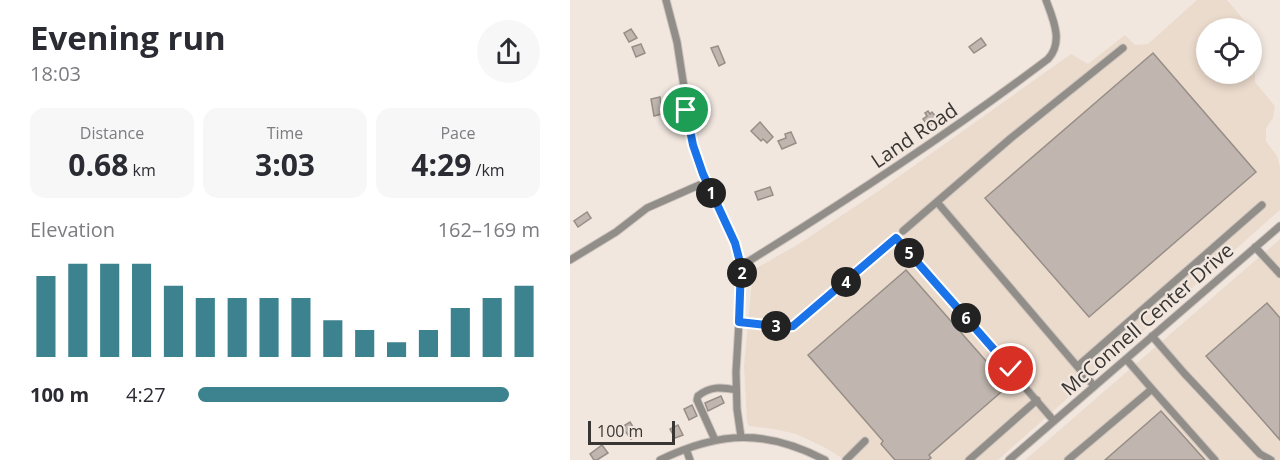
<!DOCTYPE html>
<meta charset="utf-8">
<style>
body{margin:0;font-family:"Open Sans",sans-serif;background:#f7f7f7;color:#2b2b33;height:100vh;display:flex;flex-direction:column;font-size:22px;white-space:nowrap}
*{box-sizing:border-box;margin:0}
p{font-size:20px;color:#7c7c81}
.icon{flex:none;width:33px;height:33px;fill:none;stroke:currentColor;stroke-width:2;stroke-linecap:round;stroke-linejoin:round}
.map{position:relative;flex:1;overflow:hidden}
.sheet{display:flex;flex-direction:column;background:#fff;width:570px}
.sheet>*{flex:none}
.fabs{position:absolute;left:626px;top:18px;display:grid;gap:12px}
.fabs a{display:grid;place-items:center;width:66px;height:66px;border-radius:50%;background:#fff;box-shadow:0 3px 9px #0003;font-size:30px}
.scale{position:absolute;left:18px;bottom:15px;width:87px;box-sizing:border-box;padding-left:6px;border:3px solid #393532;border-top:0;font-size:16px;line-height:21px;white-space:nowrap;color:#393532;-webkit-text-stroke:4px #f1e7df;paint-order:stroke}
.pin{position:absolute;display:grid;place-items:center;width:51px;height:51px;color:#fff;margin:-26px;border:3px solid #fff;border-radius:50%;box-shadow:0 2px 6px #0007}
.km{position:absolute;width:30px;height:30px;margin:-15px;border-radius:50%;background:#222;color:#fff;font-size:16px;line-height:30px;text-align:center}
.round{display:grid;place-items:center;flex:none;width:63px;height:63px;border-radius:32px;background:#f7f7f7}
.summary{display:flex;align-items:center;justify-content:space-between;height:102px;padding:0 30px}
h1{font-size:33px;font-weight:700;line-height:45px}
.metrics{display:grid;grid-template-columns:repeat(3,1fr);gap:9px;height:102px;padding:6px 30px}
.metrics div{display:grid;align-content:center;border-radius:15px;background:#f7f7f7;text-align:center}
.metrics b{font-size:30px;font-weight:700}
.metrics small{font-size:16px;font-weight:400}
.metrics p{font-size:16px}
.chart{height:168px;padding:12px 30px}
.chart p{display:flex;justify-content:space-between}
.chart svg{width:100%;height:108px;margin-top:6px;stroke:#3d838f;stroke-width:6}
ul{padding:0 30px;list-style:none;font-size:20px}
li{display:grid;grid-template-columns:96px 72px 1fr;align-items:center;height:45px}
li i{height:15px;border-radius:8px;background:#3d838f}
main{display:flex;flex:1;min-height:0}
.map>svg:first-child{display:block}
.built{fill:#ebdbcd;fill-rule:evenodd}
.building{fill:#c0b6af;stroke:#978e87;stroke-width:1.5}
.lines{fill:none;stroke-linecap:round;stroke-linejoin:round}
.minor-casing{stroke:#ccc3bc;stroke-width:9}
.minor{stroke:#918d89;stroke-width:7}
.route-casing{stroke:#fff;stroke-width:12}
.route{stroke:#1a73e8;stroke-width:8}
.labels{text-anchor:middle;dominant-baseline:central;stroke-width:4.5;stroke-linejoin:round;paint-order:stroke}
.street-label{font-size:20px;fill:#393532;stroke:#f1e7df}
</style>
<main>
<section class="sheet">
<div class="summary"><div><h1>Evening run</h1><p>18:03</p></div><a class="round"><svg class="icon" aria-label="share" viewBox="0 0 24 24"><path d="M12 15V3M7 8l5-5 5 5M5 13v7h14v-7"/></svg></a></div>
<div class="metrics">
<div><p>Distance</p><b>0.68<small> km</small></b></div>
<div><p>Time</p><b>3:03</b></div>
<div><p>Pace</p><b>4:29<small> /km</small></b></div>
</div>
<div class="chart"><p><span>Elevation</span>162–169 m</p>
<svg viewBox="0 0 160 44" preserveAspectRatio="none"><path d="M5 44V11M15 44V6M25 44V6M35 44V6M45 44V15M55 44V20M65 44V20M75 44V20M85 44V20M95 44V29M105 44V33M115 44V38M125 44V33M135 44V24M145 44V20M155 44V15"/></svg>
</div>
<ul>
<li><b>100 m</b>4:27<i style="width:91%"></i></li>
</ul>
</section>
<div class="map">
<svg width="710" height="460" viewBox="0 0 710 460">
<rect width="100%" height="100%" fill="#f1e7df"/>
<!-- built -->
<path class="built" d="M627,0H657L690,39L685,62V82L705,106L703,118L696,128V141L707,156L710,167V210L428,460H275L254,447L226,434L204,429L179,426L177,422L174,366L183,270L227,245L307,192L501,54L518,64L555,35L565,45L578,44ZM636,28H681V74H636Z
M710,239V460H455Z"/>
<!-- building -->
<path class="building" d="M61,29L67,38L59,42L54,33Z
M411,38L416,45L404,53L399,47Z
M71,44L75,53L66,57L62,47Z
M148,46L155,63L149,66L141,48Z
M583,53L686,172L519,317L415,198Z
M90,97L92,114L84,116L81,99Z
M358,111L360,114L362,112L367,118L359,127L353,119L357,116L355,113Z
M190,122L203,137L197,143L193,139L191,141L181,131Z
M221,132L226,143L212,149L208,141L216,138L215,134Z
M200,187L203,195L188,200L185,192Z
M17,212L21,218L8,227L4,221Z
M336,270L438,386L359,455L361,458L358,460H325L311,444L313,441L238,355Z
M697,303L710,318V440L636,356Z
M151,396L154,403L138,411L135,403Z
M122,405L127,416L119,420L114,409Z
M591,411L635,460H535Z
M60,422L68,435L61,439L52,427Z
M108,425L113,435L105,438L100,429Z
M32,445L38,453L27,460H24L20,454Z"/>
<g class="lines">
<!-- minor casing -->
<g class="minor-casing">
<path id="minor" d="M96,0L107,42L123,145L133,174L165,243L172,272L166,372L167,409L171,437
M367,202L524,386
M333,231L441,138L553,48
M685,247L710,274
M0,260L46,232L77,208L136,182
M171,266C276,201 379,134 478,59C494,42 483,19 476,0
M169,322L214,327L223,326L326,238L484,421
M582,336L614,373L690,454L701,460
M508,366L692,205
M582,389L645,460
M145,440L127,400L128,396C140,386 152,387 166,390
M116,449L120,460
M90,460C150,431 196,429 255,460
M276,460L295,441
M399,460L467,400
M439,460L710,226
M498,460L582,389L556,359"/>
</g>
<!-- minor -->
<use href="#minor" class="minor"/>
</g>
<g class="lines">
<!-- route casing -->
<g class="route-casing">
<path id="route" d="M116,110L123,145L133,174L165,243L171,266L169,322L214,327L223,326L326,238L441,369"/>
</g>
<!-- route -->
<use href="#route" class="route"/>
</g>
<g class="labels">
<!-- street labels -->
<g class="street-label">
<text transform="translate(344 135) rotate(-34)">Land Road</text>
<text transform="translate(577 319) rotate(-41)">McConnell Center Drive</text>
</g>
</g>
</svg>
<div class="fabs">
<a><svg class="icon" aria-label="locate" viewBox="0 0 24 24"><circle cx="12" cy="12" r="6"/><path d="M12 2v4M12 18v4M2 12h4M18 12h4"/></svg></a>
</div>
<div class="scale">100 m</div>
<div class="pin" style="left:116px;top:110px;background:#1e9e55"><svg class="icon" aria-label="arrive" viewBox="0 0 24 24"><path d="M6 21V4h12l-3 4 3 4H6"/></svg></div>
<div class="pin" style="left:441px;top:369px;background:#d93025"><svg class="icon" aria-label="check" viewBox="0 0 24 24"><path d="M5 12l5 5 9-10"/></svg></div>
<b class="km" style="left:141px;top:193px">1</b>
<b class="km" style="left:172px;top:273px">2</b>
<b class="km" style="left:206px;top:326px">3</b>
<b class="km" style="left:276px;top:282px">4</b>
<b class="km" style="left:339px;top:253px">5</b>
<b class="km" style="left:396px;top:318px">6</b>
</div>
</main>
